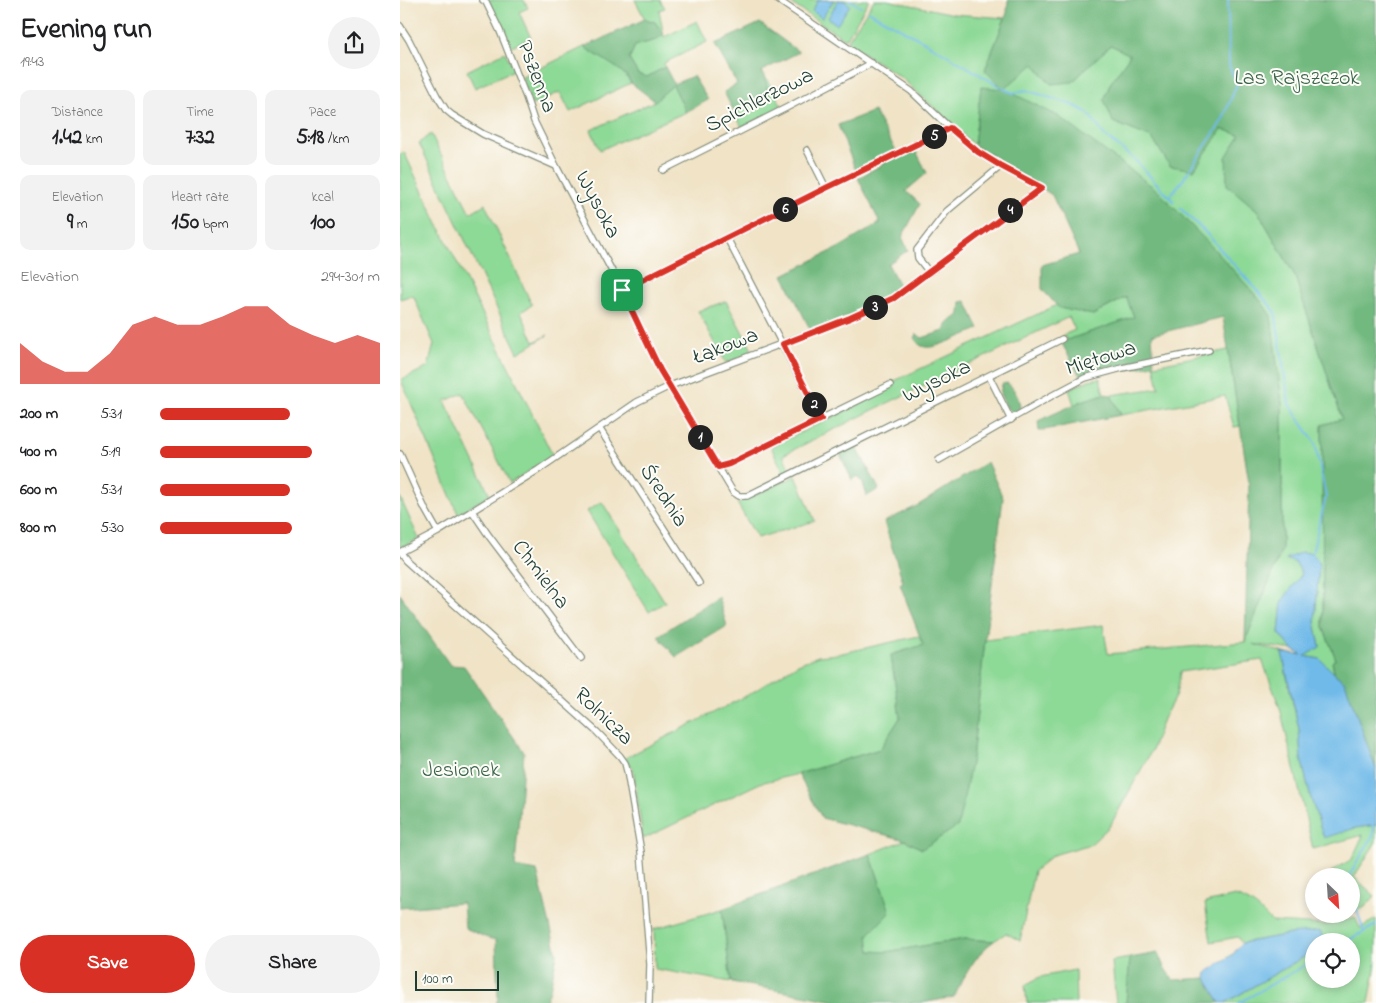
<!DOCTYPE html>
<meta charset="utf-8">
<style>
body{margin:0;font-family:"Indie Flower",sans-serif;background:#f2f2f2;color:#202124;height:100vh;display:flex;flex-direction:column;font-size:19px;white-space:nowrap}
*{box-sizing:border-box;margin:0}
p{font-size:16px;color:#757577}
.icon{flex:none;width:28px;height:28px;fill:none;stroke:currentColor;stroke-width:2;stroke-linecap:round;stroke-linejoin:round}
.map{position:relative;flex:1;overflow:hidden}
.side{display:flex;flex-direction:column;background:#fff;width:400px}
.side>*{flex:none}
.needle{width:32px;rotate:155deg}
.fabs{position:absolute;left:905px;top:868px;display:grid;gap:10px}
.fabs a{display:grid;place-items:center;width:55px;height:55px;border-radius:50%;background:#fff;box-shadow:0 2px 8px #0003;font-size:25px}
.scale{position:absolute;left:15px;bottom:12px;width:84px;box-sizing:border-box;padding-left:5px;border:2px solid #1f3d34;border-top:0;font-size:14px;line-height:18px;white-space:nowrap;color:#1f3d34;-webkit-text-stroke:4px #fdfcf7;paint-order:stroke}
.pin{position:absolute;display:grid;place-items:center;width:42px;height:42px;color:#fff;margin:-21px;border-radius:10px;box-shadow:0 2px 8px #0006}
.km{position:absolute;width:25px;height:25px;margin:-12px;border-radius:50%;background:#222;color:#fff;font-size:14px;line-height:25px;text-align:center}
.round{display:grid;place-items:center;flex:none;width:52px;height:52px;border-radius:26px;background:#f2f2f2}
.head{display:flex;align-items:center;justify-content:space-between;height:85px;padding:0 20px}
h1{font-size:28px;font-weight:700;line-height:38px}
.figures{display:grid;grid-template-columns:repeat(3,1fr);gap:8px;height:85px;padding:5px 20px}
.figures div{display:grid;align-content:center;border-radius:10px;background:#f2f2f2;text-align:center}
.figures b{font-size:21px;font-weight:700}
.figures small{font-size:14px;font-weight:400}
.figures p{font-size:14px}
.chart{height:140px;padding:10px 20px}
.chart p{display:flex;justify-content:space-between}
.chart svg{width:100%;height:90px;margin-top:5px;fill:#d93025;opacity:.7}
.action{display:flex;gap:10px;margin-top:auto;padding:10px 20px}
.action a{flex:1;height:58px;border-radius:30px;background:#d93025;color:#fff;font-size:20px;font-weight:700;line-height:58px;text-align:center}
.action a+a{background:#f2f2f2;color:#202124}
ul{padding:0 20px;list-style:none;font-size:16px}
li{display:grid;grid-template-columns:80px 60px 1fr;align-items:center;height:38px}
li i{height:12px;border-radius:6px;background:#d93025}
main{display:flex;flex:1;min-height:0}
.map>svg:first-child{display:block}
.green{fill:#8dd996;stroke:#568b65}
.forest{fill:#72b97f;stroke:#487b5a}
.water{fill:#70bae9;stroke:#487c8e}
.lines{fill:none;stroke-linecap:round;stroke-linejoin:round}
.stream{stroke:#70bae9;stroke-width:2}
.minor-casing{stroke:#88907d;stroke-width:8}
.minor{stroke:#fff;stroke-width:5.5}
.route-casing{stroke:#fff;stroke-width:10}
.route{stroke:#d93025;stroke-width:6}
.labels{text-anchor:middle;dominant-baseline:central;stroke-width:4;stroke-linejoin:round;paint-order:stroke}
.street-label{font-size:22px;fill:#1f3d34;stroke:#fdfcf7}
.park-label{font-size:22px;fill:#3a644c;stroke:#fdfcf7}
</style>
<main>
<section class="side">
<div class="head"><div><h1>Evening run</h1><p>19:43</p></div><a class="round"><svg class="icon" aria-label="share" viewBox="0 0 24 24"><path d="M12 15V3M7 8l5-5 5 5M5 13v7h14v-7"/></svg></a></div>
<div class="figures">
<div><p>Distance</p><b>1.42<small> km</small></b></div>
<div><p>Time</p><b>7:32</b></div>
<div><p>Pace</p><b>5:18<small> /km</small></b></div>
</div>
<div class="figures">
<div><p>Elevation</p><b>9<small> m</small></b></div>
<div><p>Heart rate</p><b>150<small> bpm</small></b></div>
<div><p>kcal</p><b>100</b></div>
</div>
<div class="chart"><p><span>Elevation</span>294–301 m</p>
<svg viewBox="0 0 160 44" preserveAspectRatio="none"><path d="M0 44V24L10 33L20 38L30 38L40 29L50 15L60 11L70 15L80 15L90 11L100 6L110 6L120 15L130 20L140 24L150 20L160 24V44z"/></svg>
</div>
<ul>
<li><b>200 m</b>5:31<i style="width:59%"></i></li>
<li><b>400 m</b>5:19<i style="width:69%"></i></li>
<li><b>600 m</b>5:31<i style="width:59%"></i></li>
<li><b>800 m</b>5:30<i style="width:60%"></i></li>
</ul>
<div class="action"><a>Save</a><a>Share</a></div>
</section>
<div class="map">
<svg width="976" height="1003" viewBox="0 0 976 1003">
<rect width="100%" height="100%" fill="#fdfcf7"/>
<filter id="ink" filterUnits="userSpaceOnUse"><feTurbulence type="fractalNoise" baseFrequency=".02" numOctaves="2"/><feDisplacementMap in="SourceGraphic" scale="10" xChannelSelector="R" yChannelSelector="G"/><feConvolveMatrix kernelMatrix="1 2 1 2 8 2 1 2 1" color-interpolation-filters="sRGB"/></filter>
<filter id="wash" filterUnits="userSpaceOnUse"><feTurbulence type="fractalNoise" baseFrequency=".0096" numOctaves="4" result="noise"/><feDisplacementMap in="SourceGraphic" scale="20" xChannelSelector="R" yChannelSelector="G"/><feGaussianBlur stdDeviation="1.12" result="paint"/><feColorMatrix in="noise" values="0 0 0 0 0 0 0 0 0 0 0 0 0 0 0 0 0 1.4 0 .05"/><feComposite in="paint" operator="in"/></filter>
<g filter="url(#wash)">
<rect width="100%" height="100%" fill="#f0e3c6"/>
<!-- green -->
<path class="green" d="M87,0H124L128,8L119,12L131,38L109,47Z
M235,0H260L265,8L259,10L264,37L297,21L307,42L264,63L265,67L247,77L238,74L229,59L235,46L256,40L255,22L245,19Z
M386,0H469L447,38H443Z
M474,0H487L554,14L605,18L585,70L634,64L673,82L685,69L711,45L730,55L710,84L713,122L752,138L770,166L816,136L822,129L841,135L827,185L857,210L894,274L942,419L922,425L923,627L936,659L932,662L934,673L920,659L904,656L920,646L915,622L919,563L886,559L896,563L902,574L882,602L879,633L893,650L853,644L885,653V669L899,729L901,758L911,798L924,837L955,828L976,825V842L954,877L975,896L965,907L948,915V914H951V876H933L931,872L952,859L963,835L913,849L880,708L862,660L780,672L776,695L763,719L752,750L710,826L691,844L653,855L634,871L620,941L606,933L594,941L565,939L486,952L470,951L467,935L490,912L470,854L505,840L522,849L572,759L585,640L703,625L708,654L845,642L882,549V404L871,316L860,300L814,249L581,87L574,145L503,79L447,42Z
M184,47C200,58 221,66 231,83L170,112L160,92L132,105L122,77Z
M105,52L114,70L75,88L67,71Z
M362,71L383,108L342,127L334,112L370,96Z
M274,84L286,112L200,150L191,130L255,101Z
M31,134L70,213L85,204L132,305L121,312L134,342L148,335L118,353L19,143Z
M4,152L37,222L153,456L110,483L63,393L45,401L90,495L58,514L1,380L28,367L34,344L13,295L0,299V154Z
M727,297L734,317L667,340L663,335L675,330L669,317L473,410L383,455L391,472L385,475L371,447L494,387L492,382L657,305L660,308L693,315Z
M326,301L353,352L326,363L298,311Z
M828,350L840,426L834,427L825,396L721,415L711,395L759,388L754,365Z
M700,378L704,394L682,401L674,405L669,389L689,380Z
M396,476L415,521L357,538L337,503Z
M0,497L19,539L4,546H0Z
M202,502L265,602L249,612L187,511Z
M519,636L523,645L491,655L500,718L480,749L398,774L360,783L243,839L233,768L225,758L348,695L398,664L418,656L438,654Z
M835,896C853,902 859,909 872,922L927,925L955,917L960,928L976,919V964L969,1003H825L914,951V979H951V941H923L924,940L890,934L842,943L838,937L811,942L805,903Z
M322,909L331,982L255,969L254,929Z
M730,958L726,1003H716L712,961Z
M675,970L676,1003H627L625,985L640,977Z"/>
<!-- forest -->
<path class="forest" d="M608,0H976V769L945,682L935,674L932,662L936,659L923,627L922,425L942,419L894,274L857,210L827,185L826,157L840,135L822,129L794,170L770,166L752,138L713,122L704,100L710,84L730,55L711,45L685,69L673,82L651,84L634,64L604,89L658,116L757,190L814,249L860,300L871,316L882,404V549L845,642L849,483L823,317L752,335L754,365L681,377L661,342L734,317L726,297L693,315L659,308L642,289V265L679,254L652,195L590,154L574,145L581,87L603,89L585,70L607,13Z
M245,19L255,22L264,34L256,40L235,46L229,59L238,74L247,77L265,67L274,84L293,76L308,100L286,112L273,85L255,101L231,83L227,76L217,68L184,47Z
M360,23L399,52L362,71L370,96L334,112L324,92L337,84L315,44Z
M474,111L496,151L456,171L438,125Z
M514,147L527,173L506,191L520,204L502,237L508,250L488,264L501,289L451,315L411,331L383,275L440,247L480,223L458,178Z
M566,301L579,329C569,333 538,347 530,347C522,348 517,344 514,337L517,334L522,338L544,331C546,323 554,319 560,314L561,302Z
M607,383C615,388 620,400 620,409L613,413L607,408L600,394L602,384Z
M704,394L711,395L721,415L639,431L638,421L682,401Z
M456,446L479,489L467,496L463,483L458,476L452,480L440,454Z
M587,462L603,498L585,640L572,759L558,826L522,849L505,840L422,818L398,774L480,749L500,718L491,655L523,645L500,584L503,582L484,522L517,506Z
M0,594L50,665L64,666L124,752L115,867L137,871L157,954L150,990L145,1003H96L98,999L96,940L85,937L65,928L63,903L0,908Z
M318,597L327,626L276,657L258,636Z
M470,854L490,912L468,935L470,951L486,952L565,939L594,941C575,954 564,977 554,997L522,1003H446L331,982L322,909Z
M758,953L764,967L773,980L806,978L820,1003H726L730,958Z"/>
<!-- water -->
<path class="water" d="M418,0H434L422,18L412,11Z
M438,0L445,1L450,5L437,25L428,18Z
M901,552L912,553L919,563L915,622L920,647L905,656L920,659L935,674L945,682L976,769V825L955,828L924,838L911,799L901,758L899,729L882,653L902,655L893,650L879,633L882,601L902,574L896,563L886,559Z
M920,931L924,940L914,941V951L825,1003H820L806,978L807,972L833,954L842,943L890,934Z"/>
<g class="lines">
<!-- stream -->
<path class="stream" d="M449,0L461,7
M468,11L532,46L604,89L613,93L626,90L673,105L688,113L705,136L734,159L774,202
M769,197L782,181L822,121L837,84L829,66L828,0
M780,208L807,234L875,311L889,404L915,443L926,497L912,553
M949,876L973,836V825
M951,892L964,932
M947,941L976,925
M839,1003L914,960"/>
</g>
</g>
<g filter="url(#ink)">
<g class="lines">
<!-- minor casing -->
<g class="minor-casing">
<path id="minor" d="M83,0L86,2L100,31L126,97L134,121L156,166
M0,26L9,40L37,96L46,110L52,115L83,134L156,166L222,290L260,370L333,492L339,496H347L662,339
M407,150L426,188
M263,170L386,108L472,63
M327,238L421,419
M529,272L518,258L517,250L547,211L601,166
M222,290L426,188L550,128
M589,376L611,420
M199,428L299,583
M0,454L25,509L38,532
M539,460L653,395L685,378L722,368L809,350
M318,467L329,464L490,385
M72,511L89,536L181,658
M0,552L38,532L138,470L237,402L270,386L450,318L494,298L642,188L601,166L578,152L550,128L511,91L378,0
M0,553L6,561L197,732L220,756L225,763L227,771L241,852L250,964L249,1003"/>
</g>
<!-- minor -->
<use href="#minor" class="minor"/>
</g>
</g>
<g class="lines" filter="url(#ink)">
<!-- route casing -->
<g class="route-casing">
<path id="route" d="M550,128L578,152L601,166L642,188L494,298L450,318L383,344L421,419L329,464L318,467L260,370L222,290L426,188Z"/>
</g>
<!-- route -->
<use href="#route" class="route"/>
</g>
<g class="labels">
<!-- street labels -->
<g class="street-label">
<text transform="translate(136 77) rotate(69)">Pszenna</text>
<text transform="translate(360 101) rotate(-27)">Spichlerzowa</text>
<text transform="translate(197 205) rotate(62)">Wysoka</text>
<text transform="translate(326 347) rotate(-21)">Łąkowa</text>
<text transform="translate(701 359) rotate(-18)">Miętowa</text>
<text transform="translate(537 382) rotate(-26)">Wysoka</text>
<text transform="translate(263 496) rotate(57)">Średnia</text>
<text transform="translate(140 575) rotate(53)">Chmielna</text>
<text transform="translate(203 717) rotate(44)">Rolnicza</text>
</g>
<!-- park labels -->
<g class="park-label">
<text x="897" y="79">Las Rajszczok</text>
<text x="61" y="771">Jesionek</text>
</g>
</g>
</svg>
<div class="fabs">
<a><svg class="needle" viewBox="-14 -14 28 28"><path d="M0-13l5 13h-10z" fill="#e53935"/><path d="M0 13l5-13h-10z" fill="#757577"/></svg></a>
<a><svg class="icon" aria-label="locate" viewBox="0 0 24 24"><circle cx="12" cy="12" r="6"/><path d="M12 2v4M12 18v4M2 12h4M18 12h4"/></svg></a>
</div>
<div class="scale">100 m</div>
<div class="pin" style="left:222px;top:290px;background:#1e9e55"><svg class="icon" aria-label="arrive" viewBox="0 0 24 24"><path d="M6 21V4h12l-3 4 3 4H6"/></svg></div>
<b class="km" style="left:300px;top:437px">1</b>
<b class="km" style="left:414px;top:404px">2</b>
<b class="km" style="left:475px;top:307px">3</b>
<b class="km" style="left:610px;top:210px">4</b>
<b class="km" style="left:534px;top:136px">5</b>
<b class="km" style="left:385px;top:209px">6</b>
</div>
</main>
